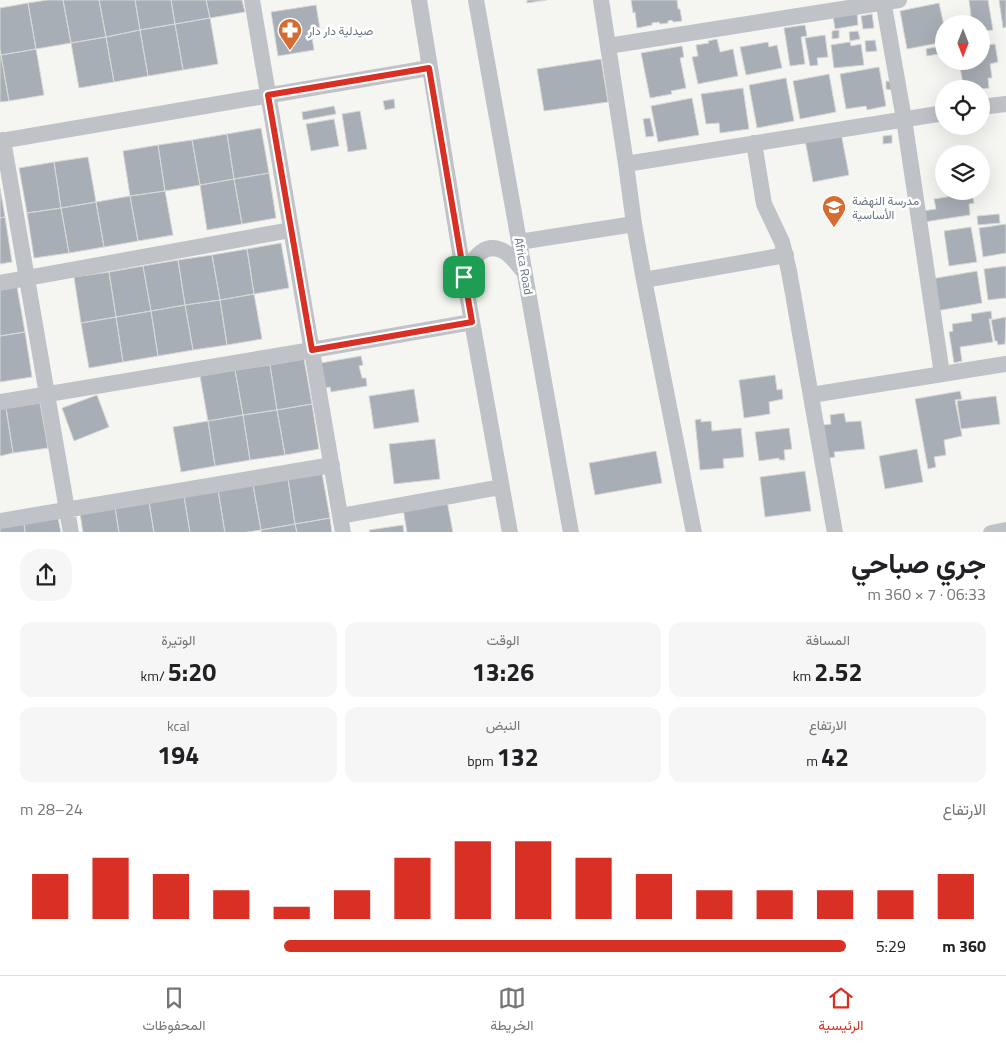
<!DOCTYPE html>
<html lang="ar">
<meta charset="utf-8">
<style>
body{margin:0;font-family:"Titillium Web",Vazirmatn,sans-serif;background:#f6f6f6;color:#202124;direction:rtl;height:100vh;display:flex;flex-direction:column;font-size:19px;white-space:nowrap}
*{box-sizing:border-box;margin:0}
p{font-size:16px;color:#757577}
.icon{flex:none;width:28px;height:28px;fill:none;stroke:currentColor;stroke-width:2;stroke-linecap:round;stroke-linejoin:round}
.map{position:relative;height:532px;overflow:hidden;direction:ltr}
.sheet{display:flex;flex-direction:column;background:#fff;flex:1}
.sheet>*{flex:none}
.needle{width:32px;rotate:180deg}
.controls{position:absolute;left:935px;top:15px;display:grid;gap:10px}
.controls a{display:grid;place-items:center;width:55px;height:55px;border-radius:50%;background:#fff;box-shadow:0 5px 20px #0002;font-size:25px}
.pin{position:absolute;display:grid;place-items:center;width:42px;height:42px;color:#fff;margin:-21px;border-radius:10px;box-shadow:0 2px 8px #0006}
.round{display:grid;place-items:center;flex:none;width:52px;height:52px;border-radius:20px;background:#f6f6f6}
.overview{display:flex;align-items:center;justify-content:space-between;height:85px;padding:0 20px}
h1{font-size:28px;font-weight:700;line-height:38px}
.stats{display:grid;grid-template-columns:repeat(3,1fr);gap:8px;height:85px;padding:5px 20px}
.stats div{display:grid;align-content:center;border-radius:12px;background:#f6f6f6;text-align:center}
.stats b{font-size:25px;font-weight:700}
.stats small{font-size:14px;font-weight:400}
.stats p{font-size:14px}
.chart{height:140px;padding:10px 20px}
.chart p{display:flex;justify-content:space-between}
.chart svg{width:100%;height:90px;margin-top:5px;stroke:#d93025;stroke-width:6}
ul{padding:0 20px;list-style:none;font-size:16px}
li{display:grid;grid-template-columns:80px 60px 1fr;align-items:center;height:38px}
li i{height:12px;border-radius:6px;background:#d93025}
.menu{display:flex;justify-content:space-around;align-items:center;height:70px;border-top:1px solid #e0e0e0;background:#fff;font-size:14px;color:#757577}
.menu a{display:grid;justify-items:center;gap:2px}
.menu .on{color:#d93025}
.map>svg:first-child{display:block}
.building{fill:#a8aeb5;stroke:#d7d7d5}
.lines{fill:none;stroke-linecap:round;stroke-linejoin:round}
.minor{stroke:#bfc2c6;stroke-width:16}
.route-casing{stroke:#fff;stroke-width:10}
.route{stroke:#d93025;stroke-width:6}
.labels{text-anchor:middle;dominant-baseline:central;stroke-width:5;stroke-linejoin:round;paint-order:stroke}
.poi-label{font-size:12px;fill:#667281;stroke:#fff;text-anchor:start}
.street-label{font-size:12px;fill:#667281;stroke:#fff}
</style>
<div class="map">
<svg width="1006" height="533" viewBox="0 0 1006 533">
<rect width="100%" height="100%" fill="#f5f5f2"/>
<!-- building -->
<path class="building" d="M47,0H63L71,43L36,49L28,3Z
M63,0H99L106,37L71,43Z
M99,0H135L140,30L106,37Z
M135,0H171L175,24L140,30Z
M171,0H206L210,18L175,24Z
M206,0H242L245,12L210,18Z
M527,0H547L527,3Z
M631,0H677L678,9H680L682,21L673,22L672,20L668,21V23L660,24L659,22L652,23V25L637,28L635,12L633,13Z
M969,0H988L993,30L983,31V37H981V24H972Z
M999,0H1006V27L1003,28Z
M28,3L36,49L1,55L0,49V8Z
M939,3L944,26V42L907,49L900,11Z
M316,5L320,29L311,31L314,50L278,56L271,12Z
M857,13L858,25L835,29L833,16Z
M872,14L874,28L863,29L861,16Z
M210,18L218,64L183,70L175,24Z
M175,24L183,70L148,76L140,30Z
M805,25L807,36L801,37L805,64L790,66L784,28Z
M140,30L148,76L114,82L106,37Z
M839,30V38L832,39V31Z
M858,31L860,39L850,41L849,32Z
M825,35L828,57L817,58L818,65L810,66L805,38Z
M106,37L114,82L79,88L71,43Z
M717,39L720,52L733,49L738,76L698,84L692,57L698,56L696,45L709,43L708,41Z
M875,40L877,51L866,52L865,41Z
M768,42L769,47L777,45L782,68L746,75L740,47Z
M850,42L851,46L861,44L864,65L834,68L831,45Z
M995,44L998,62L990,64L992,78H988L989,88L981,89H964L959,61H981V46Z
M944,45V53L927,56L926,49Z
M682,46L684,57L680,58L686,88L671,91L672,94L650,98L641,53Z
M36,49L44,95L9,101L1,55Z
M0,55H1L9,101L0,102Z
M601,59L608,102L544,111L537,69Z
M879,67L886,106L867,110L866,106L846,109L840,74Z
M829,74L836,112L800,119L793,81Z
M786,78L794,121L757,128L749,85Z
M886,81L893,82L892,90L886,89Z
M743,88L749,129L720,133L719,123L706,124L701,94Z
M692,98L699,135L658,142L651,106Z
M394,99L395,108L385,110L383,101Z
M334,106L336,114L303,120L302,112Z
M360,111L367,149L348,152L342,114Z
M650,118L654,136L646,137L643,119Z
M334,119L339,146L311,151L306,124Z
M261,128L269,173L234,179L227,134Z
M841,133L849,175L813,182L805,140Z
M227,134L234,179L200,185L192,140Z
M892,135V143L883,144V136Z
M192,140L200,185L165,191L158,145Z
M158,145L165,191L130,196L123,151Z
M88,157L96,202L61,208L54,162Z
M54,162L61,208L27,213L19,168Z
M269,173L276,218L242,224L234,179Z
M234,179L242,224L207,230L200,185Z
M0,188L5,217L0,218Z
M165,191L173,235L138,241L130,196Z
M972,193L974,203L969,204L970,215L924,222L922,211L936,209L934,199Z
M130,196L138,241L104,247L96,202Z
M96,202L104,247L69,253L61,208Z
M61,208L69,253L34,258L27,213Z
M999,214L1000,223L978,225L977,216Z
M5,217L12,262L0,264V218Z
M1006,224V253L983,257L979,228Z
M971,227L977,262L949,266L944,231Z
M281,243L289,288L254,294L247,249Z
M247,249L254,294L220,300L212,255Z
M212,255L220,300L185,305L178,260Z
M178,260L185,305L151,311L143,266Z
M143,266L151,311L116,317L109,272Z
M1006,266V298L988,300L984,269Z
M977,271L982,303L936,311L931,279Z
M109,272L116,317L81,323L74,277Z
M17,287L25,332L0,336V290Z
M254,294L262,339L227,345L220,300Z
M220,300L227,345L193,350L185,305Z
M185,305L193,350L158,356L151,311Z
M151,311L158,356L123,362L116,317Z
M991,311L992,319H989L993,342L960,347L962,361L954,363L949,332L953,331L952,324L972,321L971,314Z
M116,317L123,362L89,368L81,323Z
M1006,317L1005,344L998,345L997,341H995L991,320Z
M25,332L32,377L0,382V336Z
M361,356L363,365L359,366L362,378H366L367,386L331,392L330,387L320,389L315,364Z
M304,359L312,404L277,410L270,365Z
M270,365L277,410L243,415L235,370Z
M235,370L243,415L208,421L200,376Z
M775,375L777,390L782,389L783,399L769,402L770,414L744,418L739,380Z
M414,389L419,422L374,429L369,396Z
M960,391L962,399L955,400L962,436L944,440L946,455L934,457L936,467L928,469L915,399Z
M97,395L109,427L74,441L62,408Z
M996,396L1000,424L961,429L957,401Z
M40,403L48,448L13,453L6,408Z
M312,404L319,449L285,455L277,410Z
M6,408L13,453L0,456V409Z
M277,410L285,455L250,460L243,415Z
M844,413L846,422L861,421L865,449L834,452L835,457L828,458L823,425L831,424L830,415Z
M243,415L250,460L215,466L208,421Z
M701,419V422L711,421L712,431L741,428L744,457L723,459L724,468L700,470L695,420Z
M208,421L215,466L181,472L173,427Z
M789,428L792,449L784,450L785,460H779V458L759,461L755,432Z
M435,439L440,479L394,484L389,444Z
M917,449L923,482L885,489L879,456Z
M656,451L662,483L595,495L589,463Z
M805,471L811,511L765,517L760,477Z
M322,473L330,518L295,524L288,479Z
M288,479L295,524L261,530L253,485Z
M253,485L261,530L242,533H225L218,490Z
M218,490L225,533H190L184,496Z
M184,496L190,533H154L149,502Z
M447,501L453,533H407L403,508Z
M149,502L154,533H119L115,507Z
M115,507L119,533H83L80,513Z
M58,517L61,533H25L24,523Z
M330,518L332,533H297L295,524Z
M24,523L25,533H0V526Z
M295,524L297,533H261V530Z
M403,525L404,533H370L369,530Z"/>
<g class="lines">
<!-- minor -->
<path class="minor" d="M252,0L343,533
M419,0L464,277L510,533
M476,0L571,533
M601,0L626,164L634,224L644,280L694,533
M883,0L904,119L942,374
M608,46L899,0
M981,107L1006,104
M3,140L71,533
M0,141L429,68
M754,143L764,204L782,242L789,271L835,533
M626,164L944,113
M519,242L634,224
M464,277C472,258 486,238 508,254C514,259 519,266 524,272
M644,280L786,255
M0,283L291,230
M811,395L1006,364
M0,402L312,350L472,322
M340,516L501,487
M0,521L332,465
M991,533L1006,530"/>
</g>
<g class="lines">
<!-- route casing -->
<g class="route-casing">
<path id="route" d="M429,68L472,322L312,350L268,95Z"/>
</g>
<!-- route -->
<use href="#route" class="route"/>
</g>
<!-- icons -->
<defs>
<g id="pharmacy-pin" transform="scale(1.25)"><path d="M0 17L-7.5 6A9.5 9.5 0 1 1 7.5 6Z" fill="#d76c31" stroke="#fff"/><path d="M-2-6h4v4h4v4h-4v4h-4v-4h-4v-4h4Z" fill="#fff"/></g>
<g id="school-pin" transform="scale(1.25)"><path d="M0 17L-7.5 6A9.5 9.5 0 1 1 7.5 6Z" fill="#d76c31" stroke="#fff"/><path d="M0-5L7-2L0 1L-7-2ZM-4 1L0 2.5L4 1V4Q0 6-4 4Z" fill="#fff"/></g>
</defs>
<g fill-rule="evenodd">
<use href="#pharmacy-pin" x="290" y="30"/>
<use href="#school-pin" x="834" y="207"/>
</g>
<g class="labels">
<!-- poi labels -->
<g class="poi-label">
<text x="308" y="30">صيدلية دار دار</text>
<text x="852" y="200">مدرسة النهضة<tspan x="852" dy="14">الأساسية</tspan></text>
</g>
<!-- street labels -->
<g class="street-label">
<text transform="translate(524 266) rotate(80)">Africa Road</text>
</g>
</g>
</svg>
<div class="controls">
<a><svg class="needle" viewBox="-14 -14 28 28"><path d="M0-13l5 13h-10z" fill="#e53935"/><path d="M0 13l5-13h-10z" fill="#757577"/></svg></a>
<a><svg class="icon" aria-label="locate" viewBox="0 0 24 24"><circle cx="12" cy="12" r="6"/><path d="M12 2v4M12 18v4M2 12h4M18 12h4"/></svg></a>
<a><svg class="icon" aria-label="layers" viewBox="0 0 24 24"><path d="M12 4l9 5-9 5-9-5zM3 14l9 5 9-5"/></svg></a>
</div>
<div class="pin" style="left:464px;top:277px;background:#1e9e55"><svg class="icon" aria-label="arrive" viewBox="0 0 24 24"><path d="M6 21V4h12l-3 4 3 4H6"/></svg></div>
</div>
<section class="sheet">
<div class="overview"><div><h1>جري صباحي</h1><p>06:33 · 7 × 360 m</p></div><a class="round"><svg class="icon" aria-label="share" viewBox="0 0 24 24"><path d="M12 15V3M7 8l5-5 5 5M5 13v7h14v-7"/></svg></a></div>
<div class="stats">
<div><p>المسافة</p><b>2.52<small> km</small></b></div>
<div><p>الوقت</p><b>13:26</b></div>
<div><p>الوتيرة</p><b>5:20<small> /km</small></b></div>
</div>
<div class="stats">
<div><p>الارتفاع</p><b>42<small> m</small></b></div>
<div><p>النبض</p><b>132<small> bpm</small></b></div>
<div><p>kcal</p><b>194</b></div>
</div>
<div class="chart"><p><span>الارتفاع</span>24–28 m</p>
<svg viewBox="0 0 160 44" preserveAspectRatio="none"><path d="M5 44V22M15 44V14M25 44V22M35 44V30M45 44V38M55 44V30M65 44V14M75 44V6M85 44V6M95 44V14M105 44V22M115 44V30M125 44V30M135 44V30M145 44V30M155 44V22"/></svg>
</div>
<ul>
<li><b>360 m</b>5:29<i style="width:68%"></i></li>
</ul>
</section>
<nav class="menu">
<a class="on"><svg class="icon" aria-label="home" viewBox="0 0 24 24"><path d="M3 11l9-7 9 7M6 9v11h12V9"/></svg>الرئيسية</a>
<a><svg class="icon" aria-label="map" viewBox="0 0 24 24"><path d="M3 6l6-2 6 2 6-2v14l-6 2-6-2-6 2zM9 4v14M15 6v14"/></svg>الخريطة</a>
<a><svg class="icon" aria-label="saved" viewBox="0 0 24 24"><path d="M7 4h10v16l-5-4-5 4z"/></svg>المحفوظات</a>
</nav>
